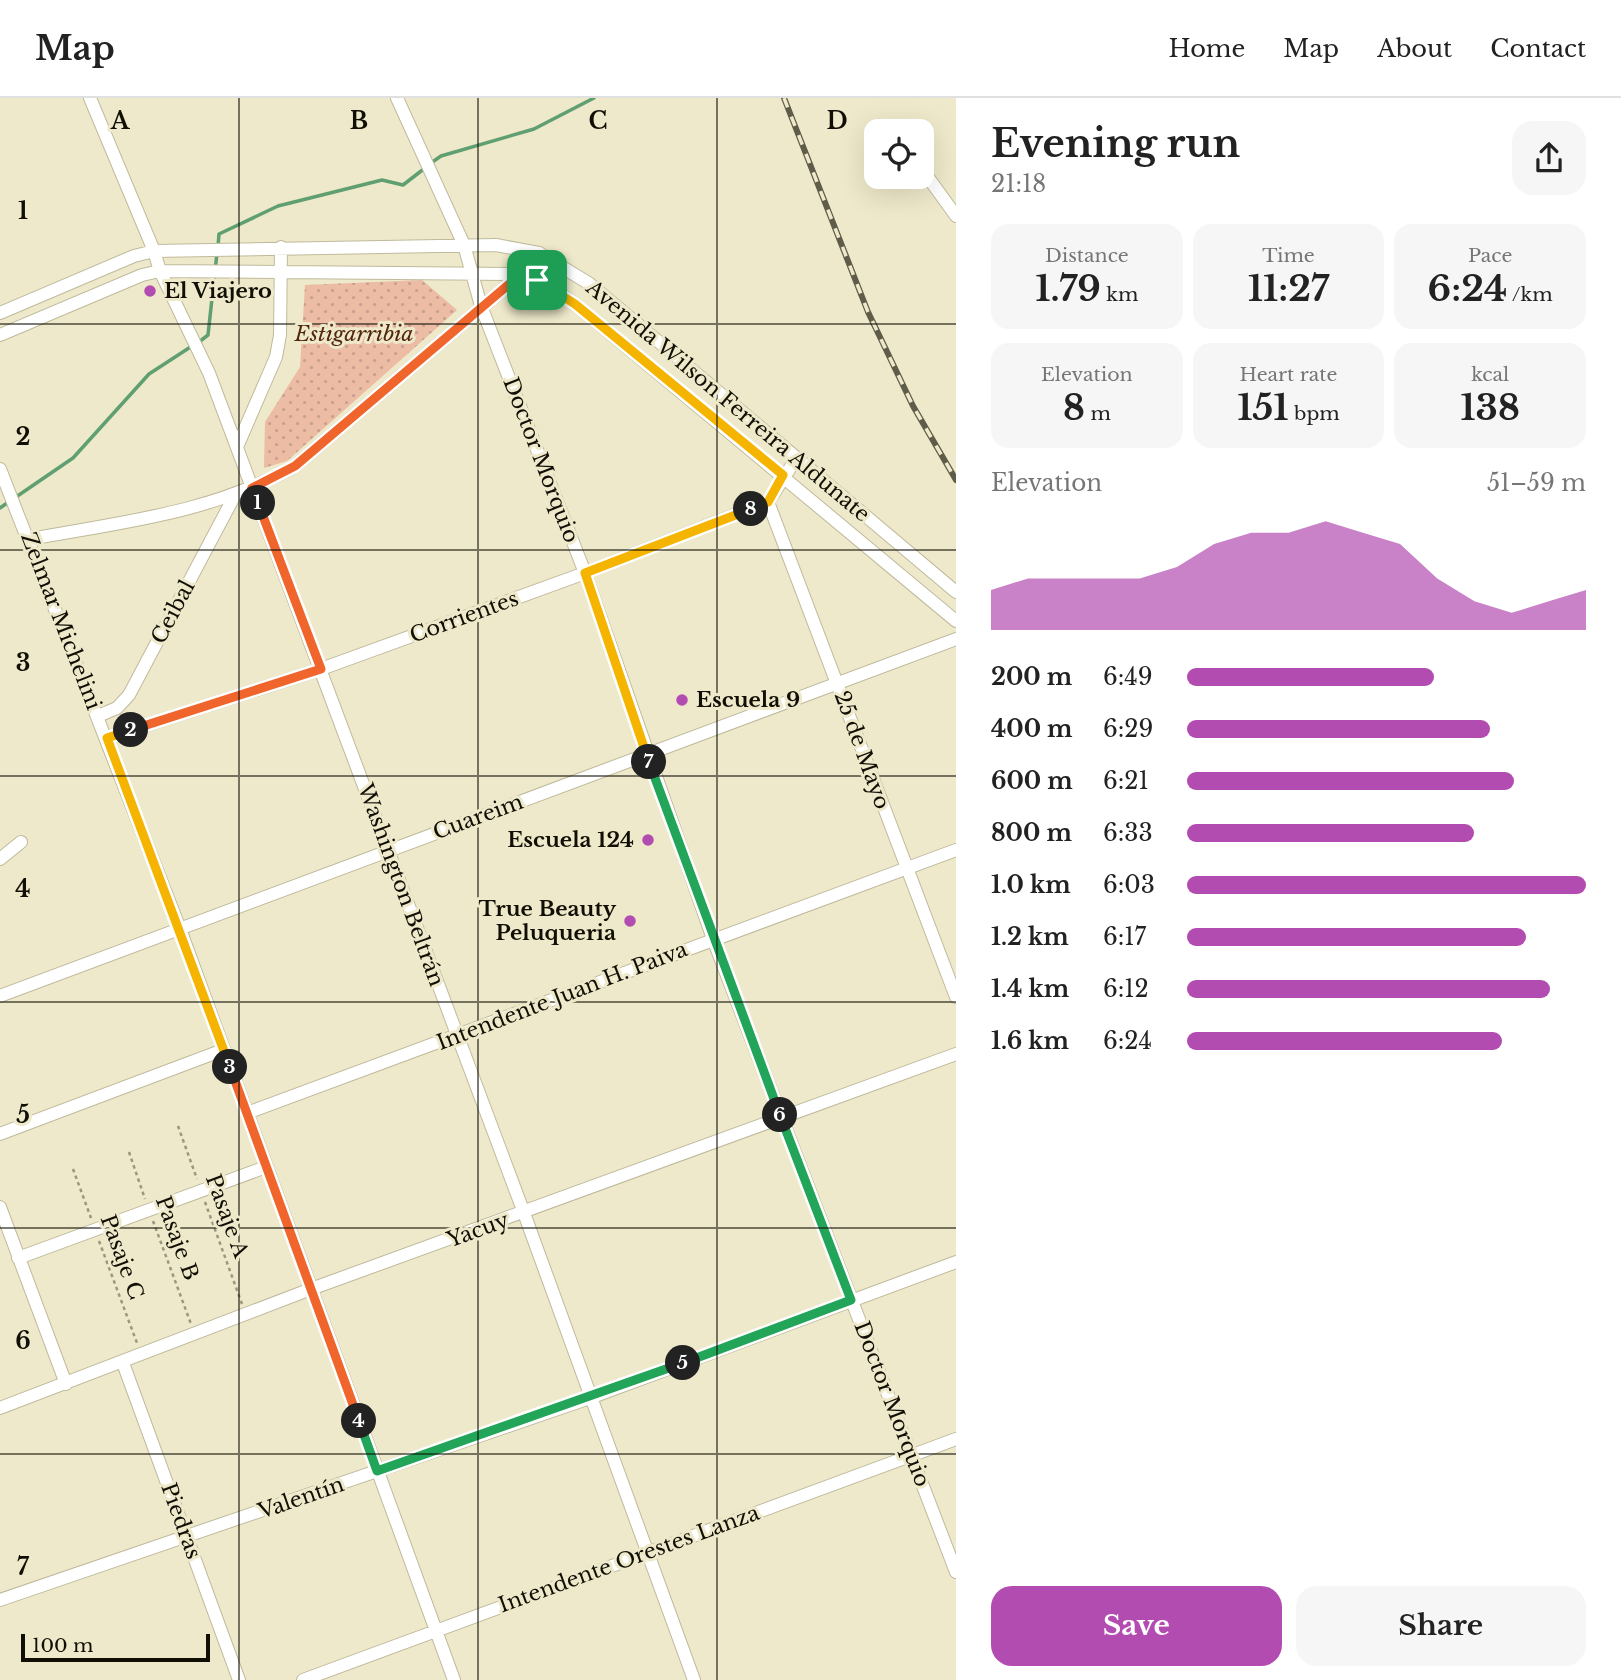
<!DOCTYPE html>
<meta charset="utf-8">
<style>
body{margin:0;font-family:"Libre Baskerville",serif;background:#f6f6f6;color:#222;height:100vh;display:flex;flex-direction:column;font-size:26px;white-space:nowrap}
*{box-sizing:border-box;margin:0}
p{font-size:23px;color:#767676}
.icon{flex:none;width:38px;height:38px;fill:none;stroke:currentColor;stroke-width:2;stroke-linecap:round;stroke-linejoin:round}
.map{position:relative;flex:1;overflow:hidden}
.details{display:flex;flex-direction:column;background:#fff;width:665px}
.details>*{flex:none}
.tools{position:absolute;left:864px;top:21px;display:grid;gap:14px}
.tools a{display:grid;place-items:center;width:70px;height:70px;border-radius:14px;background:#fff;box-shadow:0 7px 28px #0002;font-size:35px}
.scale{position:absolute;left:21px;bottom:18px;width:189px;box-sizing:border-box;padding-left:7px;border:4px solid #110f05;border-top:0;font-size:19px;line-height:24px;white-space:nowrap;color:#110f05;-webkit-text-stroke:5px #eee9ca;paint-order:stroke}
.pin{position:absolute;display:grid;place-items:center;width:60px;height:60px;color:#fff;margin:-30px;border-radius:14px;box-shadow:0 4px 10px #0006}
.km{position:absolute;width:35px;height:35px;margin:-18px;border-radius:50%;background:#222;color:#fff;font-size:19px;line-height:35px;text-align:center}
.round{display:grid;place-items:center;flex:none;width:74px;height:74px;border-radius:21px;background:#f6f6f6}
.overview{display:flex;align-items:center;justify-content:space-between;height:119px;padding:0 35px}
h1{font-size:38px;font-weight:700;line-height:52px}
.metrics{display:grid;grid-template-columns:repeat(3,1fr);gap:10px;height:119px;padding:7px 35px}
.metrics div{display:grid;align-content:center;border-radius:18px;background:#f6f6f6;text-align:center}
.metrics b{font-size:35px;font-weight:700}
.metrics small{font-size:19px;font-weight:400}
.metrics p{font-size:19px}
.chart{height:196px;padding:14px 35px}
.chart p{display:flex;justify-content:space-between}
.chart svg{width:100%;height:126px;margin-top:7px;fill:#b34cb0;opacity:.7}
.button{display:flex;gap:14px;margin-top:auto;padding:14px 35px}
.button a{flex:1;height:80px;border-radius:21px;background:#b34cb0;color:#fff;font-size:28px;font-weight:700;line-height:80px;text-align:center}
.button a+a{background:#f6f6f6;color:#222}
ul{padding:0 35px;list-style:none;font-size:23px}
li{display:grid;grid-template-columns:112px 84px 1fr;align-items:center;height:52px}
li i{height:18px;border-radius:9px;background:#b34cb0}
header{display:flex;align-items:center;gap:42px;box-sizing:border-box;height:98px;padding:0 35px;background:#fff;border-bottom:2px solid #e0e0e0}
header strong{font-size:33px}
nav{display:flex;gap:38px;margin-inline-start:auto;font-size:24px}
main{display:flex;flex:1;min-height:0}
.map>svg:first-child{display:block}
.grass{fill:url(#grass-dots)}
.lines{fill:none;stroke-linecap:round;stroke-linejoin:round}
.stream{stroke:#5f9f71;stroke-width:3.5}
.minor-casing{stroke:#bfba9c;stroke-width:14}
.path{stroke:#9b9780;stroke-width:2.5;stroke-dasharray:3.5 3.5;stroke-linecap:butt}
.minor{stroke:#fff;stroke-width:12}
.rail-casing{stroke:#5f5c4a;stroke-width:6}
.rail{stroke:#eee9ca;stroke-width:3.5;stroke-dasharray:10;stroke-linecap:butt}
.split-1-casing{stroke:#fff;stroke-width:14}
.split-2-casing{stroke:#fff;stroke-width:14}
.split-3-casing{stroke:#fff;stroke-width:14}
.split-4-casing{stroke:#fff;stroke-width:14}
.split-5-casing{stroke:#fff;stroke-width:14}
.split-6-casing{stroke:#fff;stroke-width:14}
.split-7-casing{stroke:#fff;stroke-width:14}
.split-8-casing{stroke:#fff;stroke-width:14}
.split-9-casing{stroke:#fff;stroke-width:14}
.split-1{stroke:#f0652b;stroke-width:9}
.split-2{stroke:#f0652b;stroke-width:9}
.split-3{stroke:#f5b400;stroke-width:9}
.split-4{stroke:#f0652b;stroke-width:9}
.split-5{stroke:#22a559;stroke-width:9}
.split-6{stroke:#22a559;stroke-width:9}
.split-7{stroke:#22a559;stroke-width:9}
.split-8{stroke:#f5b400;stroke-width:9}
.split-9{stroke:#f5b400;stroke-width:9}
.grid{fill:none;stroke:#110f05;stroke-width:2;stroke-opacity:0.55}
.poi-dot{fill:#b34cb0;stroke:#eee9ca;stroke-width:2.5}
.labels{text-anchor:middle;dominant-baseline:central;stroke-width:6;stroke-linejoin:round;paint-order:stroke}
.poi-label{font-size:21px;font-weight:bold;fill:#110f05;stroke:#eee9ca;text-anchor:start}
.park-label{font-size:21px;font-style:italic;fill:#52260d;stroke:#eee9ca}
.street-label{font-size:21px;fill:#110f05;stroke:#eee9ca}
.grid-label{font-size:23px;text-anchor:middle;font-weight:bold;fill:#110f05;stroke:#eee9ca;stroke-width:6;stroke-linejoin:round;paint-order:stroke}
</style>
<header>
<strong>Map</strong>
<nav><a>Home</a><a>Map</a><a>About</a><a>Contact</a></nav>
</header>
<main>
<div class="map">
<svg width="956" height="1582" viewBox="0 0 956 1582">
<defs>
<pattern id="grass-dots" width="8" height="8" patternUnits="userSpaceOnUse" patternTransform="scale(1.75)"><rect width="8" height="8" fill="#ecbca5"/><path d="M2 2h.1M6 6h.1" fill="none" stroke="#c9a08d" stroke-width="1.8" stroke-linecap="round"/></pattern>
</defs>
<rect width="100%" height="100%" fill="#eee9ca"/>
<!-- grass -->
<path class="grass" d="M422,182L457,212L287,363L264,370L265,324L300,269L305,187Z"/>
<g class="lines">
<!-- stream -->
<path class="stream" d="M431,65L441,58L534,31L594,0
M218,148L219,136L278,108L382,82L403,87L425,70
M199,244L208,237L217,155
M16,399L73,360L149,276L192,248
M0,410L10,403"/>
<!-- minor casing -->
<g class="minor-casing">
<path id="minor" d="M90,0L154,153L160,173L209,275L524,1115L694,1582
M397,0L464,147L481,208L585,475L713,841L956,1474
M922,71L956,118
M0,215L134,158L154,153L496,147L539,155L590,186L956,494
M0,237L142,177L160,173L521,176L549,188L575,206L956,523
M237,349L276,259L280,237L281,149
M0,371L180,831L454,1582
M768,404L956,899
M30,441C122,424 212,415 295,368L521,176
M98,618L117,610L129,597L235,397
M107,640L321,571L585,475L768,404L796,361
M0,761L21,744
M0,898L956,541
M247,1015L956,752
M0,1036L223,952
M0,1109L66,1286
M18,1160L266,1069
M123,1265L239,1582
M0,1310L311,1191L956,956
M0,1502L590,1300L956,1164
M303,1582L956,1341"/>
</g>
<!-- path -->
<path class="path" d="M178,1028L197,1081
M129,1054L145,1101
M73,1071L91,1120
M205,1104L242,1206
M153,1123L191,1226
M99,1143L137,1245"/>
<!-- minor -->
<use href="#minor" class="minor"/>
<!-- rail casing -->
<g class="rail-casing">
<path id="rail" d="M784,0L868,214L913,308L956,382"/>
</g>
<!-- rail -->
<use href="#rail" class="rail"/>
</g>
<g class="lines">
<!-- split-1 casing -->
<g class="split-1-casing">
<path id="split-1" d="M258,405L252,390L295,368L521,176L537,182"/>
</g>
<!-- split-2 casing -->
<g class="split-2-casing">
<path id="split-2" d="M131,632L321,571L258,405"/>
</g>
<!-- split-3 casing -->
<g class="split-3-casing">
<path id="split-3" d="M131,632L107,640L230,969"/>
</g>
<!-- split-4 casing -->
<g class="split-4-casing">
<path id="split-4" d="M230,969L359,1323"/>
</g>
<!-- split-5 casing -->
<g class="split-5-casing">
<path id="split-5" d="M359,1323L377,1373L683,1265"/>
</g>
<!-- split-6 casing -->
<g class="split-6-casing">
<path id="split-6" d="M683,1265L851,1202L780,1017"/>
</g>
<!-- split-7 casing -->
<g class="split-7-casing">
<path id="split-7" d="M649,664L780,1017"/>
</g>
<!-- split-8 casing -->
<g class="split-8-casing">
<path id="split-8" d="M649,664L585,475L751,411"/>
</g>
<!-- split-9 casing -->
<g class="split-9-casing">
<path id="split-9" d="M537,182L575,206L783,377L768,404L751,411"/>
</g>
<!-- split-1 -->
<use href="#split-1" class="split-1"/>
<!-- split-2 -->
<use href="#split-2" class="split-2"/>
<!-- split-3 -->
<use href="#split-3" class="split-3"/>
<!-- split-4 -->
<use href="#split-4" class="split-4"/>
<!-- split-5 -->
<use href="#split-5" class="split-5"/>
<!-- split-6 -->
<use href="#split-6" class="split-6"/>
<!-- split-7 -->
<use href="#split-7" class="split-7"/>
<!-- split-8 -->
<use href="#split-8" class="split-8"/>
<!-- split-9 -->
<use href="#split-9" class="split-9"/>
</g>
<!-- grid -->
<path class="grid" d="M239,0V1582M478,0V1582M717,0V1582M0,226H956M0,452H956M0,678H956M0,904H956M0,1130H956M0,1356H956"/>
<!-- markers -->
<g class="poi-dot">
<circle cx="150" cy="193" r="7"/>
<circle cx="682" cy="602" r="7"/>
<circle cx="648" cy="742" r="7"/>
<circle cx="630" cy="823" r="7"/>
</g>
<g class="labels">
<!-- poi labels -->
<g class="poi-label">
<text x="164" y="193">El Viajero</text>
<text x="696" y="602">Escuela 9</text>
<text x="634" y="742" text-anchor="end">Escuela 124</text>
<text x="616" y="811" text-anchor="end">True Beauty<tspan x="616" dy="24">Peluqueria</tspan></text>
</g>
<!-- park labels -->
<g class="park-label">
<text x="354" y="236">Estigarribia</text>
</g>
<!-- street labels -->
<g class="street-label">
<text transform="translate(728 303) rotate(40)">Avenida Wilson Ferreira Aldunate</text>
<text transform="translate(541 362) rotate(69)">Doctor Morquio</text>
<text transform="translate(173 514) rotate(-62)">Ceibal</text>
<text transform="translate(464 519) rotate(-20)">Corrientes</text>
<text transform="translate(61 523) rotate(69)">Zelmar Michelini</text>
<text transform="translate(862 652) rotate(70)">25 de Mayo</text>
<text transform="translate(478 719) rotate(-20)">Cuareim</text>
<text transform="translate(401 787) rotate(70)">Washington Beltrán</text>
<text transform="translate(562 898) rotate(-21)">Intendente Juan H. Paiva</text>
<text transform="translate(227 1118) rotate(70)">Pasaje A</text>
<text transform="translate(478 1132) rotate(-20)">Yacuy</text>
<text transform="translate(177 1140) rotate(70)">Pasaje B</text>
<text transform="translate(122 1159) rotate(70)">Pasaje C</text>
<text transform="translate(892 1306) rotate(69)">Doctor Morquio</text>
<text transform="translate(301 1400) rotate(-19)">Valentín</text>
<text transform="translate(181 1423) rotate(70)">Piedras</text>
<text transform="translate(629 1461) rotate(-20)">Intendente Orestes Lanza</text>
</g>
</g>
<g class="grid-label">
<text x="120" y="31">A</text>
<text x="359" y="31">B</text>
<text x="598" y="31">C</text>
<text x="837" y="31">D</text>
<text x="23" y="121">1</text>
<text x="23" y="347">2</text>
<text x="23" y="573">3</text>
<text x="23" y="799">4</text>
<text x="23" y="1025">5</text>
<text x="23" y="1251">6</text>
<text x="23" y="1477">7</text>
</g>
</svg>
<div class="tools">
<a><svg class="icon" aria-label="locate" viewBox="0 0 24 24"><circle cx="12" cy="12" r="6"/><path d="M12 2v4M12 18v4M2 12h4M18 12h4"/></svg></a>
</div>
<div class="scale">100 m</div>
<div class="pin" style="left:537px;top:182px;background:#1e9e55"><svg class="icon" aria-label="arrive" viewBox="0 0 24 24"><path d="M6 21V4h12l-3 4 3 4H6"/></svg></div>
<b class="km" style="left:258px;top:405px">1</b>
<b class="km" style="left:131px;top:632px">2</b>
<b class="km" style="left:230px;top:969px">3</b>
<b class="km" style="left:359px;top:1323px">4</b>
<b class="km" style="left:683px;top:1265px">5</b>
<b class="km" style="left:780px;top:1017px">6</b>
<b class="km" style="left:649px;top:664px">7</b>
<b class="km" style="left:751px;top:411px">8</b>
</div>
<section class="details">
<div class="overview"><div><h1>Evening run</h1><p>21:18</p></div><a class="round"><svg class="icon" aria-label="share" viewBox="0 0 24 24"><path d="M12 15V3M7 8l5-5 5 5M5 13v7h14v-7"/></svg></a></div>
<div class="metrics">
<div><p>Distance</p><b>1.79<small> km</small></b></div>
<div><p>Time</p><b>11:27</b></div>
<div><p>Pace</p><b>6:24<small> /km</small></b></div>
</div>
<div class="metrics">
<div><p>Elevation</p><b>8<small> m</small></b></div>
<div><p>Heart rate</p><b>151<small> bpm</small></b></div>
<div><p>kcal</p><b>138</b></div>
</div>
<div class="chart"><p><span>Elevation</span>51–59 m</p>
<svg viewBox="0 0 160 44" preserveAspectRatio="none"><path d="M0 44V30L10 26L20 26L30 26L40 26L50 22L60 14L70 10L80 10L90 6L100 10L110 14L120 26L130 34L140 38L150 34L160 30V44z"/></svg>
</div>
<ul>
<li><b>200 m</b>6:49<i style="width:62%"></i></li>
<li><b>400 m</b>6:29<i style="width:76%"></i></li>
<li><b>600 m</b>6:21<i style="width:82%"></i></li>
<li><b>800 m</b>6:33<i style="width:72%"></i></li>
<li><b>1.0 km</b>6:03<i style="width:100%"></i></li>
<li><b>1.2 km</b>6:17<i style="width:85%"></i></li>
<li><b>1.4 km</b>6:12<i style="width:91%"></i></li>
<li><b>1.6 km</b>6:24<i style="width:79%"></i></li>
</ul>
<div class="button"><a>Save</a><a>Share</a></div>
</section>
</main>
